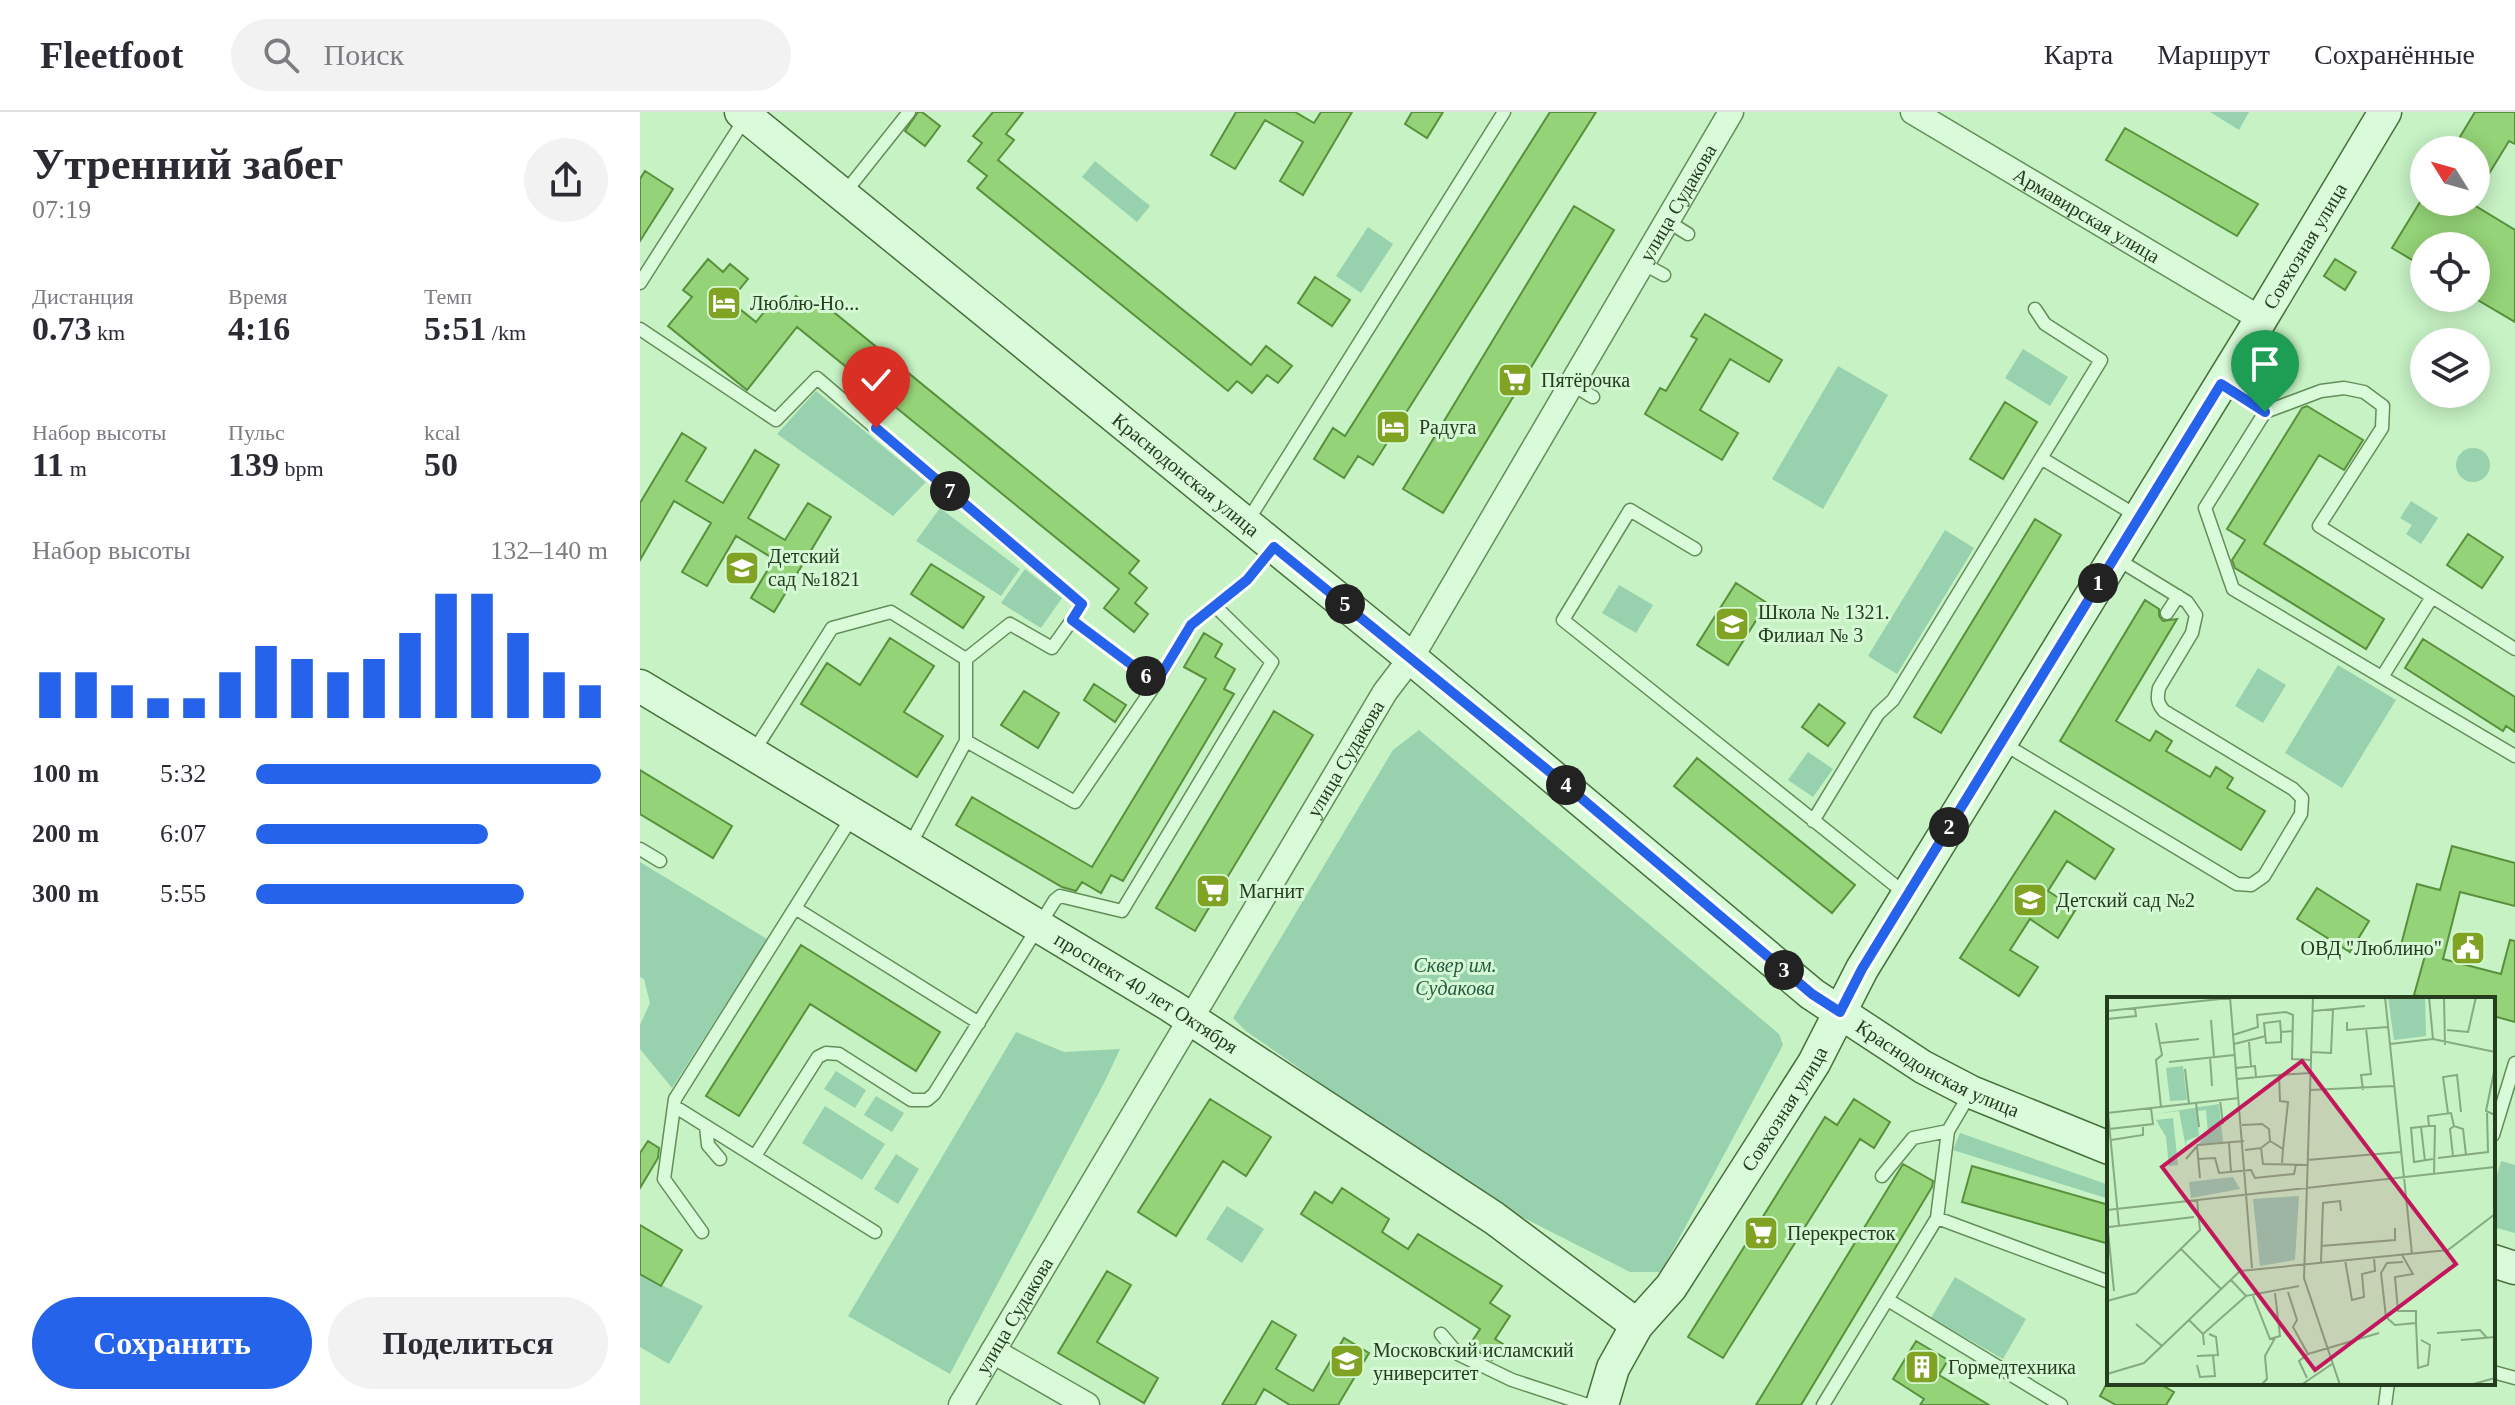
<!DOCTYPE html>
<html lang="ru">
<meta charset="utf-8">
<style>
body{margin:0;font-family:"Times New Roman",serif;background:#f2f2f3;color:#2b2b33;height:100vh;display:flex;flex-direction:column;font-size:30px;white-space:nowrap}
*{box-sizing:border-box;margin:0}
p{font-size:26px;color:#7c7c81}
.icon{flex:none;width:44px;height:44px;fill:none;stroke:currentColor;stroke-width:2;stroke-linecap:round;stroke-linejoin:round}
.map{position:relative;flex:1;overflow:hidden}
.drawer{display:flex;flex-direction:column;background:#fff;width:640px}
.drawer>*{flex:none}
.needle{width:52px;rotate:307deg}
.fabs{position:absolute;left:1770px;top:24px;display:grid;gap:16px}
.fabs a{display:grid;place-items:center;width:80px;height:80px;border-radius:50%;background:#fff;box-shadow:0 4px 20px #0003;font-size:40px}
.pin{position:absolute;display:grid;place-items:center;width:68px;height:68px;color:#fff;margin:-82px -34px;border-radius:50% 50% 50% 0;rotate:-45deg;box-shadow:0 0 8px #0007}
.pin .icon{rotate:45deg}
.km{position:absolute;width:40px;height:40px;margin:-20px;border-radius:50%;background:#222;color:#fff;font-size:22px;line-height:40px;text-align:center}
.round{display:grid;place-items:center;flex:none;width:84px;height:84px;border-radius:42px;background:#f2f2f3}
.headline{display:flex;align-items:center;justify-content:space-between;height:136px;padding:0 32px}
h1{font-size:44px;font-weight:600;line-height:60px}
.stats{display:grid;grid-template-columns:repeat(3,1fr);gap:12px;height:136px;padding:8px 32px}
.stats div{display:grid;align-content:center}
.stats b{font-size:34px;font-weight:600}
.stats small{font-size:22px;font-weight:400}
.stats p{font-size:22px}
.chart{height:224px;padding:16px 32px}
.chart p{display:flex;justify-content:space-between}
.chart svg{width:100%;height:144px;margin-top:8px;stroke:#2563eb;stroke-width:6}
.button{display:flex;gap:16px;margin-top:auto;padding:16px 32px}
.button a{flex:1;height:92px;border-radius:48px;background:#2563eb;color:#fff;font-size:32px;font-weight:600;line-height:92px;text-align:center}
.button a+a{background:#f2f2f3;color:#2b2b33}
ul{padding:0 32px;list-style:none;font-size:26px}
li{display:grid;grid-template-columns:128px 96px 1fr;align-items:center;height:60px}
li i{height:20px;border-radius:10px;background:#2563eb}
header{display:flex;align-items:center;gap:48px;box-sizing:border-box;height:112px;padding:0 40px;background:#fff;border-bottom:2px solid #e1e1e2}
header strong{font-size:38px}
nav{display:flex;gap:44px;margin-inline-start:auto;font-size:28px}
.search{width:560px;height:72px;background:#f2f2f3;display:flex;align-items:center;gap:20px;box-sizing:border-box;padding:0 28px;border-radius:44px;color:#7c7c81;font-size:30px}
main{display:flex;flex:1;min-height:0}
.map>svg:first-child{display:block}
.green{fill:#97d1ae}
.building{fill:#94d377;stroke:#58903c;stroke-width:2}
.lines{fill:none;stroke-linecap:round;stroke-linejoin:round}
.lane-casing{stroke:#638e59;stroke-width:15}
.street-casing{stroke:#638e59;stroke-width:27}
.secondary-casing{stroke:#48703c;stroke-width:35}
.lane{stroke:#dafbd9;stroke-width:12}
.street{stroke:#dafbd9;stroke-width:24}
.secondary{stroke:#dafbd9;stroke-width:32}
.route-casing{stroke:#fff;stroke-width:16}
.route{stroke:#2563eb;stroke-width:10}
.labels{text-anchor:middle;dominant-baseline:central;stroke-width:6;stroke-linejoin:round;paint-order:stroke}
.street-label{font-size:20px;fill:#253d1e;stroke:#d5f8d5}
.poi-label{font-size:20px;fill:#253d1e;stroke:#d5f8d5;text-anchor:start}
.park-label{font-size:20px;font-style:italic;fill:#235b40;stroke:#d5f8d5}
.inset-road{fill:none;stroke:#86aa82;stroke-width:2}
.view{fill:#c2185b;fill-opacity:0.15;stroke:#c2185b;stroke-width:4}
.inset-edge{fill:none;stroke:#253d1e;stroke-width:4}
</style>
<header>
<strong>Fleetfoot</strong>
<div class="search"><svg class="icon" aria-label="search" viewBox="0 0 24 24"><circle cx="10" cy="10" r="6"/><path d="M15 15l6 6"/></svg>Поиск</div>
<nav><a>Карта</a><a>Маршрут</a><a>Сохранённые</a></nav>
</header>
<main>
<section class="drawer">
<div class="headline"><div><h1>Утренний забег</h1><p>07:19</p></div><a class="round"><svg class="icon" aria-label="share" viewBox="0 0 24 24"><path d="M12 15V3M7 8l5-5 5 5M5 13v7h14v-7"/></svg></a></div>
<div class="stats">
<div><p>Дистанция</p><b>0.73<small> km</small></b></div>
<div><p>Время</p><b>4:16</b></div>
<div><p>Темп</p><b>5:51<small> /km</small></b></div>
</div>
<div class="stats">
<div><p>Набор высоты</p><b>11<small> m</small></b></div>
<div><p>Пульс</p><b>139<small> bpm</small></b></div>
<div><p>kcal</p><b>50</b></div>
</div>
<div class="chart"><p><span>Набор высоты</span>132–140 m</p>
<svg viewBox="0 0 160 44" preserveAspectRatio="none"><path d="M5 44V30M15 44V30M25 44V34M35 44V38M45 44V38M55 44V30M65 44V22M75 44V26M85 44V30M95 44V26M105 44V18M115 44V6M125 44V6M135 44V18M145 44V30M155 44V34"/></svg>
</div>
<ul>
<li><b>100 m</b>5:32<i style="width:98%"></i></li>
<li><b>200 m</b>6:07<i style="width:66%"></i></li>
<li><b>300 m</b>5:55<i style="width:76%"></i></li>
</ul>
<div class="button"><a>Сохранить</a><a>Поделиться</a></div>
</section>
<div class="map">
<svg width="1875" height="1293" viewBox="0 0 1875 1293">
<rect width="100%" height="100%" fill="#c6f2c4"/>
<!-- green -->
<path class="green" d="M1570,0H1609L1599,18Z
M455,49L510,94L497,110L442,65Z
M728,115L753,132L721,181L696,164Z
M1383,237L1428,265L1410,294L1365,266Z
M1198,254L1248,283L1183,397L1132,367Z
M176,279L286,370L253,404L137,322Z
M1816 353a17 17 0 1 1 34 0a17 17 0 1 1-34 0Z
M1771,389L1798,406L1781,432L1766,422L1772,413L1760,406Z
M300,396L380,457L361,484L276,429Z
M1305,418L1334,436L1257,562L1228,544Z
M385,457L422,486L401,516L361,491Z
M979,473L1013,493L996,521L962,501Z
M1698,553L1756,588L1702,676L1645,641Z
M1618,556L1646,573L1623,611L1595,594Z
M779,618L1139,922L1143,933L1021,1160H990L841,1084L606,919L593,906L753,638Z
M1168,640L1193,657L1173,685L1148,668Z
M0,750L127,827L32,976L0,937V913L10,891L4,867L0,865Z
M376,920L424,940L480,937L466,967L310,1262L208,1204Z
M196,959L226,978L215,996L184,977Z
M236,984L264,1001L252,1020L224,1003Z
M185,994L245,1032L222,1068L162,1031Z
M1320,1021L1469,1073V1087L1313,1038Z
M256,1042L279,1057L258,1092L234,1077Z
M1861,1049L1875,1053V1121L1853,1115V1077Z
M587,1094L624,1117L602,1151L566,1127Z
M0,1162L63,1194L29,1252L0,1235Z
M1315,1165L1386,1207L1363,1247L1291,1206Z"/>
<!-- building -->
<path class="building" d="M278,0H282L300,14L285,34L265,19Z
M353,0H383L366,22L374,28L358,48L611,253L626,234L652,254L638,271L627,263L612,281L597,269L588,279L337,76L347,64L328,49L342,31L333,24Z
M596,0H655L674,11L681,0H712L663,83L640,69L663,30L625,8L595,57L571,43Z
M772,0H803L787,26L765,12Z
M910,0H956L733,353L718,344L704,366L674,347L693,316L705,324Z
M1835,0H1875V32L1869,29L1836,83V38H1812Z
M1485,16L1618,92L1597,124L1466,48Z
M5,59L33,77L0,129V67Z
M1780,90H1829L1875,118V210L1836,187V134H1784V155L1752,136Z
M934,94L974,118L803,401L763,377Z
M68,147L83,160L90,152L108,167L90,189L116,210L132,190L144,199L156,184L173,197L180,189L499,449L489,461L507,476L495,491L508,502L494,520L464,496L479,477L157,215L107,278L28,214L52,185L43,178Z
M1695,147L1716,160L1705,178L1684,164Z
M675,165L710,188L692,214L658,191Z
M1065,202L1142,248L1129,270L1090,247L1060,298L1098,321L1082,348L1005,302L1020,276L1026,279L1057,227L1051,224Z
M1365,290L1397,310L1363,367L1330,347Z
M1667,294L1723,328L1704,358L1679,343L1624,432L1744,507L1726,537L1595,456L1592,448L1605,428L1587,417L1662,296Z
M42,321L66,336L46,369L83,391L115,338L139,353L108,406L145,428L168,391L191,405L134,500L111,486L134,447L96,424L67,474L42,460L71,411L34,389L0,448V391Z
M1395,407L1421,423L1301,621L1274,605Z
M1828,422L1863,445L1842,476L1807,453Z
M291,452L344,485L323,516L271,482Z
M1096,471L1127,491L1088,553L1057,533Z
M1505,488L1519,497V504L1523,509L1537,507L1476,609L1510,629L1516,619L1532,629L1526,639L1570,665L1576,655L1593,666L1587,676L1625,699L1601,738L1420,629Z
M564,521L582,532L575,545L595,557L584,577L594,582L483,769L471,763L461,781L442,770L436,779L422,775L316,713L332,685L452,755L566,567L544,555Z
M250,526L294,554L264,600L303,624L277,665L161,592L187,551L220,573Z
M1783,527L1875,585V620L1866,614L1863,619L1765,556Z
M454,572L486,593L475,610L444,588Z
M384,579L419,601L398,636L361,613Z
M1179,592L1205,611L1188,634L1162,615Z
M634,599L673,623L555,819L516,796Z
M1057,646L1215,773L1192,801L1034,674Z
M0,658L92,714L73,746L0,702Z
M1415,699L1474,737L1455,767L1427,749L1408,779L1436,797L1418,826L1390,807L1370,838L1398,855L1379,884L1320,846Z
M1812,734L1875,751V794L1820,780L1803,847L1861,862L1870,828L1875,829V910L1853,904V887H1789L1774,883L1786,840L1761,833L1777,772L1800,778Z
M1677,776L1729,809L1710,840L1657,807Z
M161,833L300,920L276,959L170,892L99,1004L66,984Z
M570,987L631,1025L606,1064L583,1049L536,1124L498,1100Z
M1214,987L1250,1010L1234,1036L1220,1027L1083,1246L1048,1225L1185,1005L1197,1013Z
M8,1029L19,1036L18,1046L0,1076V1041Z
M1263,1052L1293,1069L1292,1075L1161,1293H1116Z
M1332,1054L1469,1093V1132L1322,1090Z
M702,1076L749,1107L742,1120L768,1137L778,1122L862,1174L850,1191L870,1204L855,1227L863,1232L852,1248L829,1234L840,1217L661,1102L675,1080L692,1091Z
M0,1113L42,1138L21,1174L0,1162Z
M467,1159L491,1173L457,1230L518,1266L504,1291L418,1241Z
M632,1209L656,1223L636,1257L673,1279L704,1226L729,1241L698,1293H650L624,1277L615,1293H582Z
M1276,1229L1308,1248L1299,1263L1349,1293H1280L1284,1287L1253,1267Z
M1467,1271H1518L1534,1280L1526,1293H1476L1460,1284Z"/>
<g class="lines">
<!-- lane casing -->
<g class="lane-casing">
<path id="lane" d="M203,83L269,0
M1027,109L1048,122
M1002,151L1024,163
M0,171L106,5
M0,217L136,308L177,266L442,492L432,508
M931,272L953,285
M1583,274L1625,300
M1401,346L1497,404
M607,410L864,0
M1055,437L990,398L923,508L1267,783
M1527,501L1538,484
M1875,537L1679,414L1742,316L1743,294L1724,280L1704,276L1681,279L1625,300L1565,396L1593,477L1875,644
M326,547L370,512L412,536L432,508L516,571
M1742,565L1792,485
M1364,632L1597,772L1611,773L1624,764L1661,702L1662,686L1653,677L1524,599C1517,591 1517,586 1519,576L1552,521L1556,503L1547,490L1477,447
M114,639L192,516L251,500L326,547V629
M1173,709L1238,602L1253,588L1461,248L1405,212L1395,197
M269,735L326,629L435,690L523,561L551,513L607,468L632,437
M0,737L20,749
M155,796L339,911
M34,994L235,1120
M66,1014L68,1033L80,1047
M1853,1023L1875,951
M115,1044L178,945L186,941L199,942L271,988H287L294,982L415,788L420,784L482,799L632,550L575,494
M1242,1064L1273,1026L1308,1019L1331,980
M1297,1106L1469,1170
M62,1120L24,1067L35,987L212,705
M1248,1188L1421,1293
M801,1222L818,1242L872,1268L948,1293
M1853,1260L1875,1266
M1183,1293L1297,1106L1308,1019
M1745,1293L1748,1271"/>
</g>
<!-- street casing -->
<g class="street-casing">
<g id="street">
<path id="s1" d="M1273,0L1621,207"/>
<path d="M353,1239L447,1293"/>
<path id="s2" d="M321,1293L745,580L771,546L1091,0"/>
</g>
</g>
<!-- secondary casing -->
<g class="secondary-casing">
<g id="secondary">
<path id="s3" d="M101,0L771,546L1172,882L1283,955L1331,980L1469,1036"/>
<path id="s4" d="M0,574L531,894L854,1106L997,1213"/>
<path d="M1853,1149L1875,1156"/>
<path id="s5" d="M962,1293L973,1256L997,1213L1031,1175L1174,951L1222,857L1621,207L1745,0"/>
</g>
</g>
<!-- lane -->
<use href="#lane" class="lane"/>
<!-- street -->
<use href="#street" class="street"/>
<!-- secondary -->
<use href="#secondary" class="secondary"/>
</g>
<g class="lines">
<!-- route casing -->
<g class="route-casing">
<path id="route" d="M236,316L442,492L432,508L516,571L551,513L607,468L634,435L927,674L1172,882L1200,900L1222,857L1581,272L1625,300"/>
</g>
<!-- route -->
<use href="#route" class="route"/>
</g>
<!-- icons -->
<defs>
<g id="hotel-square" transform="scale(1.8)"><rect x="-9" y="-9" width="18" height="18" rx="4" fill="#81a323" stroke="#d5f8d5"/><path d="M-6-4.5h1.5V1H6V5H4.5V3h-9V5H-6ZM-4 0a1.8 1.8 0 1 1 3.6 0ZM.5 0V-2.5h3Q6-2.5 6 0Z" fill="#fff"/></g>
<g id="supermarket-square" transform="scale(1.8)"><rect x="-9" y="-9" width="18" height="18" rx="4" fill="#81a323" stroke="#d5f8d5"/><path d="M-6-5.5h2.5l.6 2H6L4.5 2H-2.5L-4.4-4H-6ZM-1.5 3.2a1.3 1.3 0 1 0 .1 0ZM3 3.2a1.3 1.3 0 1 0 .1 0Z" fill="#fff"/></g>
<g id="school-square" transform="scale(1.8)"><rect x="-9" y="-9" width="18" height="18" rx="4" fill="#81a323" stroke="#d5f8d5"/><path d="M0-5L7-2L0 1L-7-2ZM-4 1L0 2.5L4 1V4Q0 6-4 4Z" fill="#fff"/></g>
<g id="civic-square" transform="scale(1.8)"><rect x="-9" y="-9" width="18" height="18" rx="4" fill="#81a323" stroke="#d5f8d5"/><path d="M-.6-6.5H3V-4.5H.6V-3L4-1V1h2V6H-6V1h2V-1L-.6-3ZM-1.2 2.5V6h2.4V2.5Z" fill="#fff"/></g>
<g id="university-square" transform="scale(1.8)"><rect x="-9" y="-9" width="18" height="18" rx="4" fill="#81a323" stroke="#d5f8d5"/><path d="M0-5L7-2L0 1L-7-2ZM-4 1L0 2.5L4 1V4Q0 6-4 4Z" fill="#fff"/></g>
<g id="building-square" transform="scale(1.8)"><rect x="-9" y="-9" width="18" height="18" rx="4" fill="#81a323" stroke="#d5f8d5"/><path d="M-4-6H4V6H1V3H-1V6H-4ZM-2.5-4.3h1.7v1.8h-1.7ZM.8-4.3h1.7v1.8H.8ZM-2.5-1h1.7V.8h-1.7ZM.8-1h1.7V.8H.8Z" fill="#fff"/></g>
</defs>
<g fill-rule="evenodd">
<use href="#hotel-square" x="84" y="191"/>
<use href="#supermarket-square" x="875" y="268"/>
<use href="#hotel-square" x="753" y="315"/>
<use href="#school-square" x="102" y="456"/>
<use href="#school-square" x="1092" y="512"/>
<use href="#supermarket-square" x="573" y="779"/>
<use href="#school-square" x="1390" y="788"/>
<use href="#civic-square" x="1828" y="836"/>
<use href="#supermarket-square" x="1121" y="1121"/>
<use href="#university-square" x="707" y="1249"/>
<use href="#building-square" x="1282" y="1255"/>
</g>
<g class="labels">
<!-- street labels -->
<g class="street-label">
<text stroke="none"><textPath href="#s2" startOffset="1400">улица Судакова</textPath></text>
<text stroke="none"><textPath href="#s1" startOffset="202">Армавирская улица</textPath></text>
<text stroke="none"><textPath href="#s5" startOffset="1358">Совхозная улица</textPath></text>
<text stroke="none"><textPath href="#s3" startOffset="574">Краснодонская улица</textPath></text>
<text stroke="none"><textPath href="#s2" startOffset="752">улица Судакова</textPath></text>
<text stroke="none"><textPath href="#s4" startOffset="592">проспект 40 лет Октября</textPath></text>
<text stroke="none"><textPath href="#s3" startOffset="1534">Краснодонская улица</textPath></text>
<text stroke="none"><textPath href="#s5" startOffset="350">Совхозная улица</textPath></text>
<text stroke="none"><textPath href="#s2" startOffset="104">улица Судакова</textPath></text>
</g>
<!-- poi labels -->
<g class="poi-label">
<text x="110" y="191">Люблю-Но...</text>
<text x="901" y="268">Пятёрочка</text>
<text x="779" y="315">Радуга</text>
<text x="128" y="444">Детский<tspan x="128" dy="23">сад №1821</tspan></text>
<text x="1118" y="500">Школа № 1321.<tspan x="1118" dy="23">Филиал № 3</tspan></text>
<text x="599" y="779">Магнит</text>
<text x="1416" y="788">Детский сад №2</text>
<text x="1802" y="836" text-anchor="end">ОВД "Люблино"</text>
<text x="1147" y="1121">Перекресток</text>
<text x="733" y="1238">Московский исламский<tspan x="733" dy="23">университет</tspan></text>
<text x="1308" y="1255">Гормедтехника</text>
</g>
<!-- park labels -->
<g class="park-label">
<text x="815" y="853">Сквер им.<tspan x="815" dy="23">Судакова</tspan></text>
</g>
</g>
<!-- overview -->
<g transform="translate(1467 885)">
<rect width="388" height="388" fill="#c6f2c4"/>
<path d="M281,0H318L319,39L287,43ZM76,69L80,103L63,104L59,71ZM112,107L116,145L92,147L101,135L99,113L90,114L92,139L79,144V151L72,114L48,117ZM66,121L71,168L62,169L59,140L49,123ZM126,180L133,192L84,201L82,185ZM192,199L188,263L153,269L146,202Z" fill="#97d1ae"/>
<path class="inset-road" d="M123,0L145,271M206,0L197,281L233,388M278,0L305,257M322,0L326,42M337,0L338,48M0,14L132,0M206,14L258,9M0,22L29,19L28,11M104,23L107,60M240,25V33L281,30M49,26L55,58L49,63L54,110M340,33L361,35L369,0M174,35V45L159,46L157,26L173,24L174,35L186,34M126,38L151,30L150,18L179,15L186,18L185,62L204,63M142,45L144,69M54,46L92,42M127,47L159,39M283,47L326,42L388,55M204,55L224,56L226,12M103,60L105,89M62,65L127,58M388,70L379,114L388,118M129,71L148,69L149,80M78,72L82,107M130,82L172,78M203,93L287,89M256,93L254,78L264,77L259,31M113,103L116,127M89,106L92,130M0,116L132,101M1,116L12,229M341,116L336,80L350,78L354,115M135,128L155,127L162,132L163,144L154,151M322,129L304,131L307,165L326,162M314,130L318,164M2,132L46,127L44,111M4,143L36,138V128M163,144L176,152L175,166M122,146L124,175M90,149L93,181M176,152L181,105L173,104L172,78L204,76M138,153L154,151L156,167L200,168M346,159L343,132L347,129L356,132L359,158M331,161L381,155L380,116M79,162L91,148L137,144M91,162L108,161L112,176L144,173L148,181L187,177L189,167M200,163L294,155M327,177L328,129H322L321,119L344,116L347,129M0,213L388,170M2,230L87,220M1,234L7,294M214,249L288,243V231M74,252L114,292M295,258L306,277L288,280L291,314H309V326L288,328L279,320L274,276L280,266L296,265M238,263L245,303L257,300L255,277L268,274L267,260M214,265L216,206L233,204L234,214M124,283L139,299L192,289M181,295L190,323L186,330L201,357L272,336M146,299L163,342L173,339L168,296M0,304L29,296L93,233L90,203M82,323L96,337L97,348M309,326L311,371L321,368L323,348L314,343M29,327L55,349M330,336L373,333L380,341M96,337L139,299M354,343L388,340M90,359L111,358L109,340L102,337M90,368L93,380L108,379L106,358M0,377L37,366L133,274L341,253L388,217M200,381L192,364L201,357M154,388L160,382L158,359L168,341M194,388L225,367M363,388L388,381"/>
<path class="view" d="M195,64L349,267L208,373L55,170Z"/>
<rect width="388" height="388" class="inset-edge"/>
</g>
</svg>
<div class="fabs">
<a><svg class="needle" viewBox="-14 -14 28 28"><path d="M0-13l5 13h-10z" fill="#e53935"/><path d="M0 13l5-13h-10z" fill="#7c7c81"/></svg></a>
<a><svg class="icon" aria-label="locate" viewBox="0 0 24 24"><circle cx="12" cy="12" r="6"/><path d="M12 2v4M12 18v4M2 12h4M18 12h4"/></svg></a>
<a><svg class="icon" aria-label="layers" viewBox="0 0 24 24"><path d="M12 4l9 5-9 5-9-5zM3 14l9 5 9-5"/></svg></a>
</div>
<div class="pin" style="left:1625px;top:300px;background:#1e9e55"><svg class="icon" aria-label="arrive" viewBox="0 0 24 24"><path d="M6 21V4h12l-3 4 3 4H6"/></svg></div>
<div class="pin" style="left:236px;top:316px;background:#d93025"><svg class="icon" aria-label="check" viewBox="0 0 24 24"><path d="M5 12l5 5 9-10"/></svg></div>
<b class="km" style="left:1458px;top:471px">1</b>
<b class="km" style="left:1309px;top:715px">2</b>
<b class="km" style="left:1144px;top:858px">3</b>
<b class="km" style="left:926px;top:673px">4</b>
<b class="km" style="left:705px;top:492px">5</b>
<b class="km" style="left:506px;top:564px">6</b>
<b class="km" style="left:310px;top:379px">7</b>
</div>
</main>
